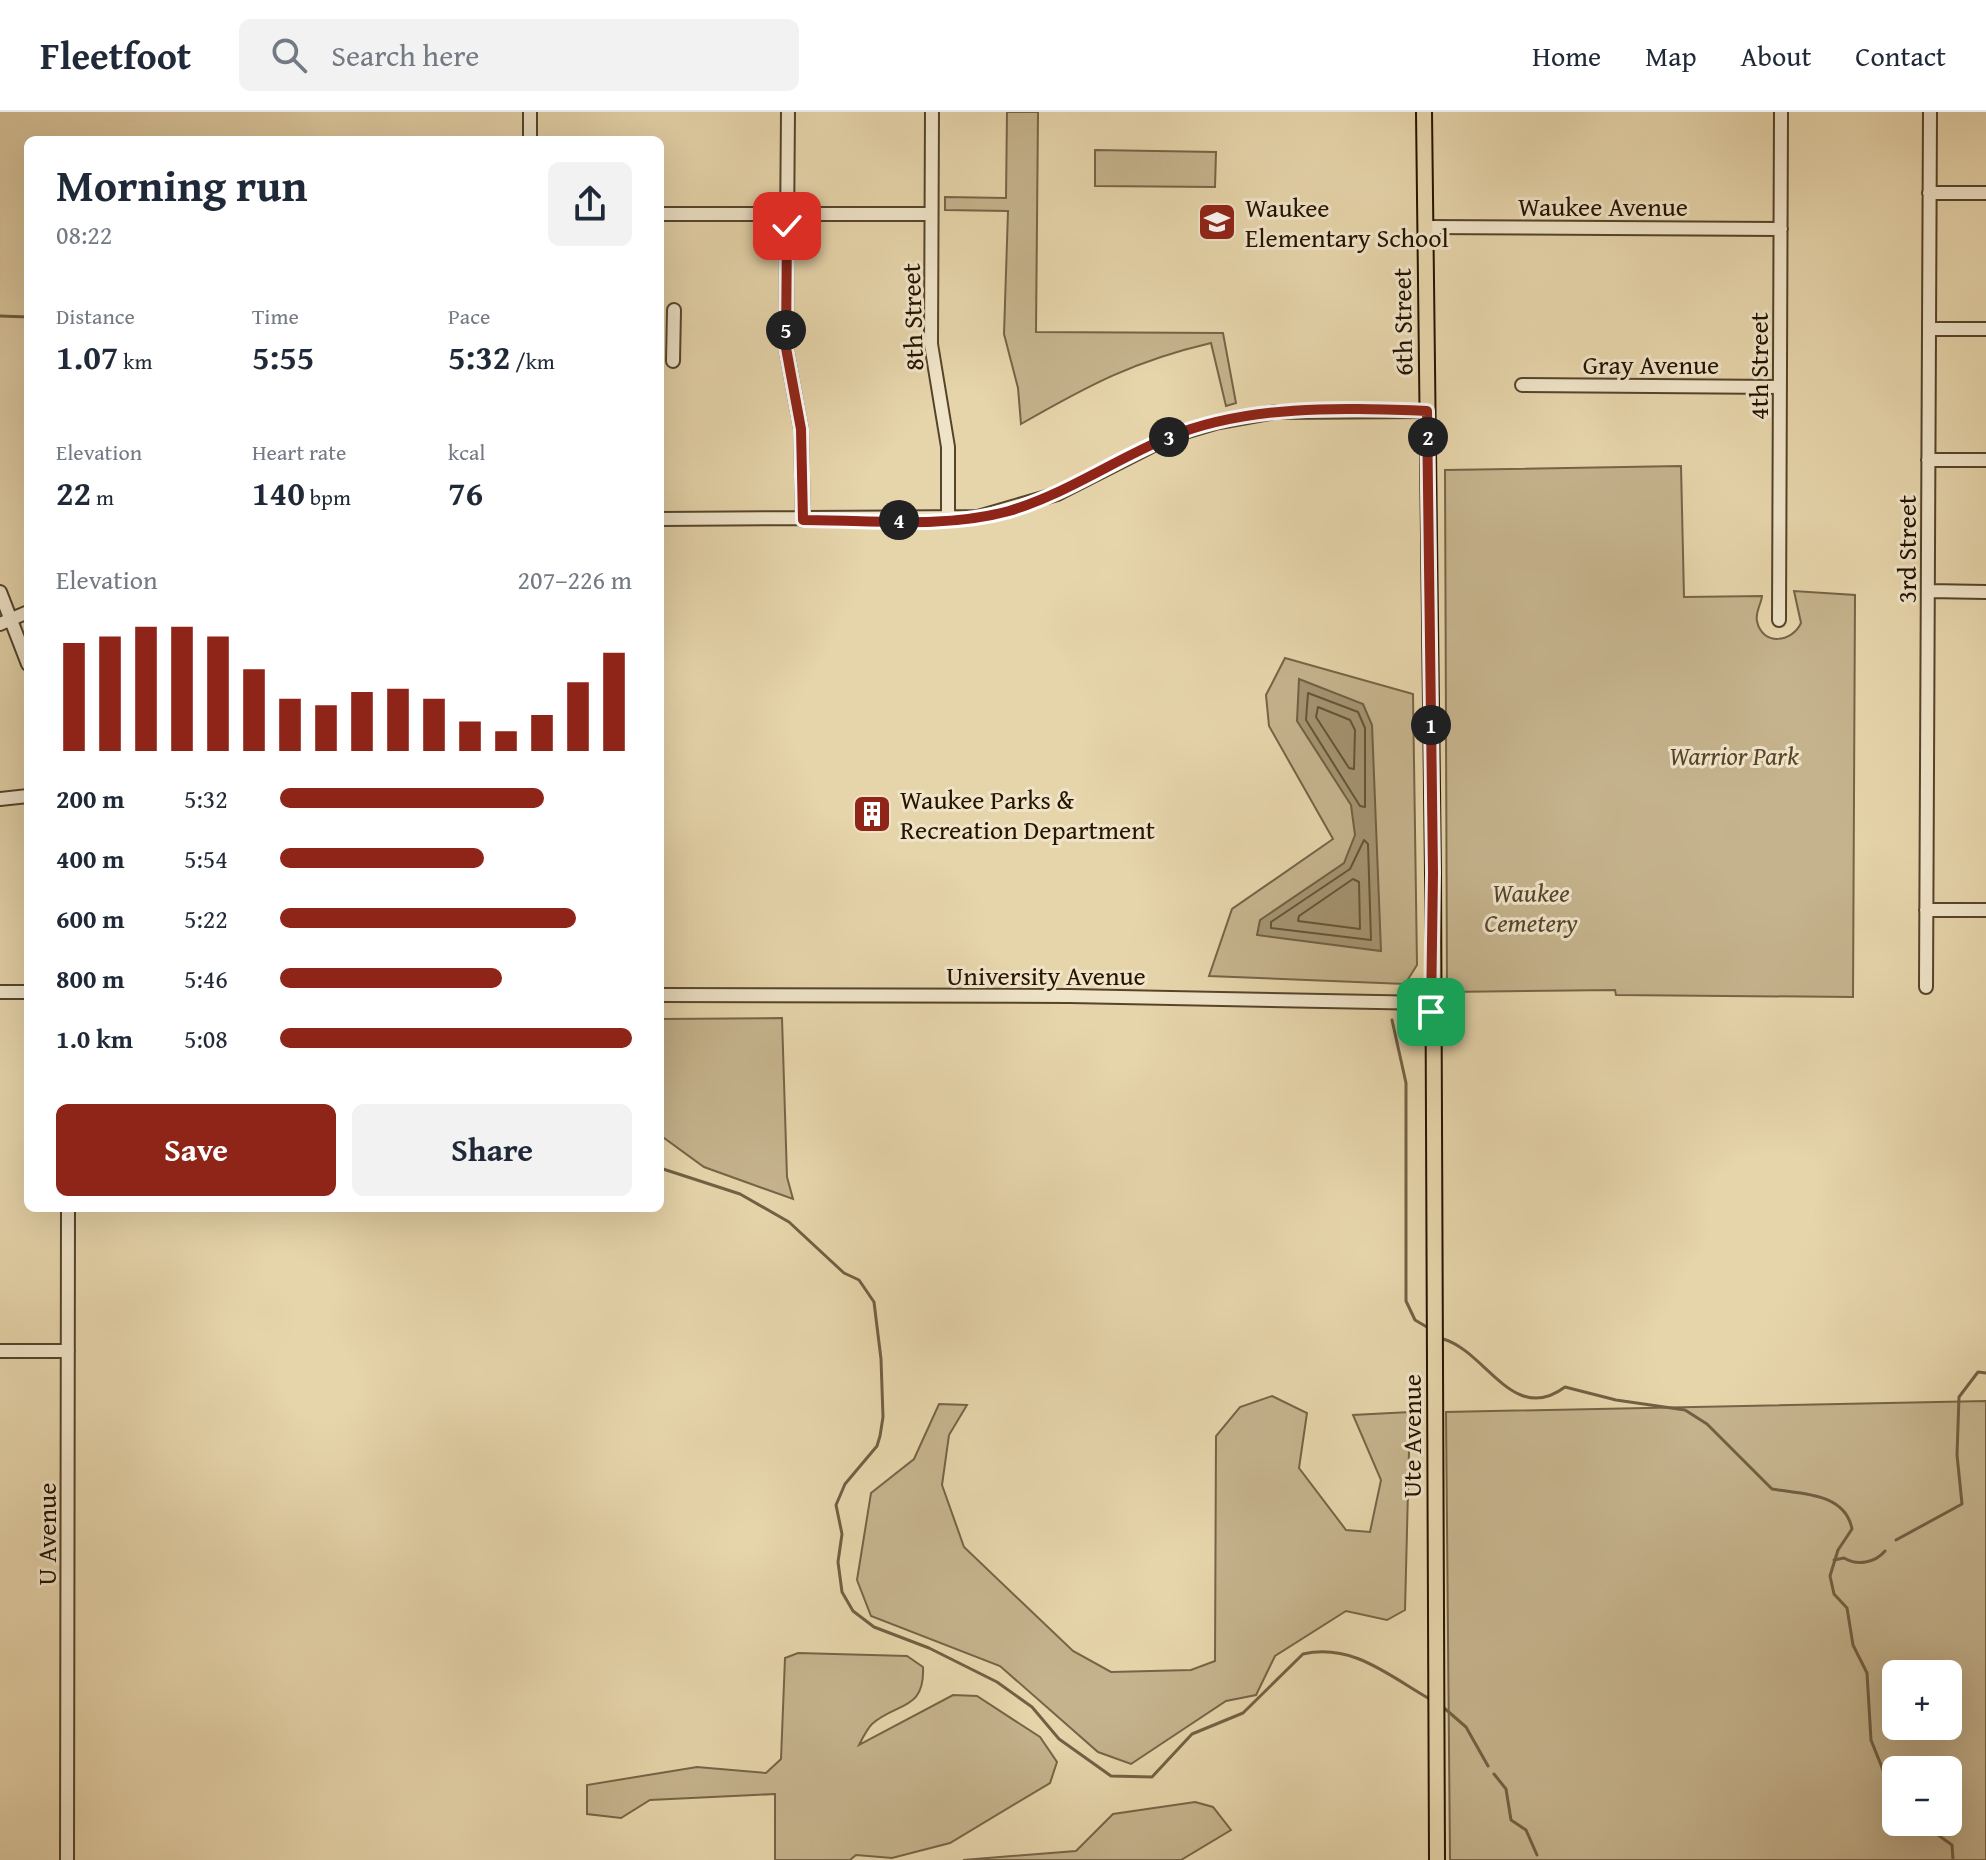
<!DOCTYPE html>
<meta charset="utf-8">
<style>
body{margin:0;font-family:"Gentium Book Plus",serif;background:#f2f2f3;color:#1f2937;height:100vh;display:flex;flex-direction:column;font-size:30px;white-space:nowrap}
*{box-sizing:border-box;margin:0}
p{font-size:26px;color:#747a83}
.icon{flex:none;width:44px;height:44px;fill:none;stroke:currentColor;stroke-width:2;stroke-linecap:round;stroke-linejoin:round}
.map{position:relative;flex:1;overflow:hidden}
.panel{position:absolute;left:24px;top:24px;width:640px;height:1076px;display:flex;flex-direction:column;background:#fff;border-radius:12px;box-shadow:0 8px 32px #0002}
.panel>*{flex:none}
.tools{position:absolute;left:1882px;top:1548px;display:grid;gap:16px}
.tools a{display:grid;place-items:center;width:80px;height:80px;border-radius:12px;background:#fff;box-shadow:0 8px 32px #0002;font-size:40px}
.pin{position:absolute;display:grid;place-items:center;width:68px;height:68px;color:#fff;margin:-34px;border-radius:16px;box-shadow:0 4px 12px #0006}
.km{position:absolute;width:40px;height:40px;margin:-20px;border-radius:50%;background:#222;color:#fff;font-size:22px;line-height:40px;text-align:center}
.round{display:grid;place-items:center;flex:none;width:84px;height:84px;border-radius:12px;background:#f2f2f3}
.overview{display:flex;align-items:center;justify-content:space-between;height:136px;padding:0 32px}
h1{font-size:44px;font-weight:700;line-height:60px}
.figures{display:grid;grid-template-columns:repeat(3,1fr);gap:12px;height:136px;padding:8px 32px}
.figures div{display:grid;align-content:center}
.figures b{font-size:34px;font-weight:700}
.figures small{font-size:22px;font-weight:400}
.figures p{font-size:22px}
.chart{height:224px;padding:16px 32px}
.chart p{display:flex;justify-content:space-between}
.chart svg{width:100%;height:144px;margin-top:8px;stroke:#8f2418;stroke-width:6}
.cta{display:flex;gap:16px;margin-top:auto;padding:16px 32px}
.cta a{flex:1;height:92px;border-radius:12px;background:#8f2418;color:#fff;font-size:32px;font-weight:700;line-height:92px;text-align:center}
.cta a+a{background:#f2f2f3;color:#1f2937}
ul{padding:0 32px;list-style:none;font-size:26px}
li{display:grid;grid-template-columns:128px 96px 1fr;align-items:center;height:60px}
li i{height:20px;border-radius:10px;background:#8f2418}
header{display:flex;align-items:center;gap:48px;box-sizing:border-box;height:112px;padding:0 40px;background:#fff;border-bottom:2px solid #e0e1e3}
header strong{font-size:38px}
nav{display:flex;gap:44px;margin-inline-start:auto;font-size:28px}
.search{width:560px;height:72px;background:#f2f2f3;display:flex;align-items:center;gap:20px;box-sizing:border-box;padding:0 28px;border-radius:12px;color:#747a83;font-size:30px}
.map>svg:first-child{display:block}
.green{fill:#c5b38d;stroke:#756446;stroke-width:2;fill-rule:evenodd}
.water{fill:#a49370;stroke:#716043;stroke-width:2}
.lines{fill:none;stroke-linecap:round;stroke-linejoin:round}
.shore{stroke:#645438;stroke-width:2}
.stream{stroke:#716043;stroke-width:3}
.minor-casing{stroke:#55442a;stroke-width:16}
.major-casing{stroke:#251400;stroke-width:18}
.minor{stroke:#efe3c8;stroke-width:12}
.major{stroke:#e6d4aa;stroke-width:14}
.route-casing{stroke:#fff;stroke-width:16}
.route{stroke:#8f2418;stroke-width:10}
.labels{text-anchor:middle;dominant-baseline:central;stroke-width:6;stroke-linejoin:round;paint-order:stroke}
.street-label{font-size:26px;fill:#251400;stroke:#efe3c8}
.poi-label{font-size:26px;fill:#251400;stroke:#efe3c8;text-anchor:start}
.park-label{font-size:26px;font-style:italic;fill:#55442a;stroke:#efe3c8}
</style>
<header>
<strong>Fleetfoot</strong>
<div class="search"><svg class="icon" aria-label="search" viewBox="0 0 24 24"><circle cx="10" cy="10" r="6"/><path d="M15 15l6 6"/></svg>Search here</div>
<nav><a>Home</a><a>Map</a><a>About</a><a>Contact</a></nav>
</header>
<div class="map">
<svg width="1986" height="1748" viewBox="0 0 1986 1748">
<rect width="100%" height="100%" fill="#e6d4aa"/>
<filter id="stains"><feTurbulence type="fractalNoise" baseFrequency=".0025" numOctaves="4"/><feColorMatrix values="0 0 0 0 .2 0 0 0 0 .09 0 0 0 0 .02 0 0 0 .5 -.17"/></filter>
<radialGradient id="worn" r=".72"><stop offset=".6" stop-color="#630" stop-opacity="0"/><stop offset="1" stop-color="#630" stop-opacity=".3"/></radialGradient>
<!-- green -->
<path class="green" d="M1007,0H1038L1036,220L1223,221L1236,291L1226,294L1211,231C1134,249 1089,273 1021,312L1018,276L1004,222L1008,99L945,98V85L1006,86Z
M1095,38L1216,40L1215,75L1095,74Z
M1681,354L1684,485L1762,484C1761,493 1755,500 1757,509C1762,534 1792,531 1801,511L1794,479L1855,483L1853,885L1616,883L1615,878L1447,880L1445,358Z
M1285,546L1413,582L1417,853L1405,872L1209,864L1232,797L1333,727L1269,614L1266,583Z
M782,906L787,1065L793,1087L704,1055L660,1023V907Z
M1272,1284L1307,1301L1299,1356L1346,1418L1370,1420L1381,1368L1353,1303L1410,1300L1405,1498L1387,1508L1346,1499L1275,1544L1256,1583L1226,1589L1131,1652L1098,1640L1000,1554L871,1504L857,1468L871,1381L914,1347L939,1292L967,1293L949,1323L942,1373L964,1435L1073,1539L1111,1560L1191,1558L1215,1549L1216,1324L1240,1295Z
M1986,1289V1748H1450L1446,1300ZM1896,1562H1948V1614H1896ZM1896,1658H1948V1710H1896Z
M798,1541L907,1544L923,1555C925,1599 897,1590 872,1612C867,1617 862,1627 859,1633L953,1583L977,1584L1040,1625L1057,1650L1050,1671L950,1731L892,1746L856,1743L850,1748H775V1682L650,1688L621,1706L587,1702V1673L697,1655L766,1661L781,1647L785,1546Z
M1195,1690L1213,1695L1231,1718L1181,1748H963L1076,1739L1113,1702Z"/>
<!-- water -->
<path class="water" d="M1299,567L1363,592L1372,613L1381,839L1257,823L1260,808L1344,751L1355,723L1351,693L1297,609Z"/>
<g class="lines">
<!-- shore -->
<path class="shore" d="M1308,581L1358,600L1365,616V695L1360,694L1306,608Z
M1318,595L1350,608L1355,618L1354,657L1349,656L1316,605Z
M1364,728L1368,732L1371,828L1271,816V810L1350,757Z
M1353,767L1359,770L1360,817L1298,809L1299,804Z"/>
<!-- stream -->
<path class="stream" d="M0,204L28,205
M1392,908L1406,971V1189L1415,1208L1432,1218
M660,1056L740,1082L789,1110L844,1161L859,1168L874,1190L881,1247L883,1305L880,1324L877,1334L845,1372L836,1393L842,1422L838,1450L842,1480L853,1499L874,1515L929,1536L997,1570L1032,1595L1059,1627L1111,1664L1152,1665L1192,1622L1243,1601L1303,1542C1352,1531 1388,1563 1428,1586
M1443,1227C1486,1239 1513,1314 1565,1275L1616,1288L1685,1298L1707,1312L1772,1377C1800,1382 1845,1380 1852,1417L1838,1438L1830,1464L1834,1482L1847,1496L1853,1533L1867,1561L1871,1628L1889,1673L1888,1690L1896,1696
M1896,1428L1962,1392L1957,1343L1959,1285L1978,1260L1986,1261
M1834,1448L1844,1446C1857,1454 1875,1451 1885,1439
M1443,1595L1466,1615L1488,1654
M1494,1662L1506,1677L1511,1708L1526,1718L1537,1743
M1920,1710L1952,1733L1953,1748"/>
<!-- minor casing -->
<g class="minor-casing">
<path id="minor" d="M788,0L786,236L801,317L803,408
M932,0L931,232L948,335V408
M530,28V0
M1929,81H1986
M660,102H931
M1425,115L1781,117
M1929,217H1986
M673,249L674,198
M1522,273L1780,275
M1928,348H1986
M660,407L978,405L1057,382L1171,324L1215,311L1275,300L1427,299
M1928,479L1986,480
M0,480L28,552
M1779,508L1781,0
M0,512L28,500
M0,687L28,684
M1926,798H1986
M1926,875L1930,0
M0,880H28
M660,883L1070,884L1431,891
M0,1239H68
M67,1748L68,1096"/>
</g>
<!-- major casing -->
<g class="major-casing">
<path id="major" d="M1424,0L1433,761L1437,1748"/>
</g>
<!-- minor -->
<use href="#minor" class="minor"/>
<!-- major -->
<use href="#major" class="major"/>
</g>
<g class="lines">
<!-- route casing -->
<g class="route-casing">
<path id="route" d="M787,114L786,236L801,317L803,408C869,408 944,417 1009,399C1066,382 1114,348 1169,325C1250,292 1342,296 1427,299L1433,761L1431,900"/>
</g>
<!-- route -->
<use href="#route" class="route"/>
</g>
<!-- icons -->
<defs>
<g id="school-square" transform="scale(2)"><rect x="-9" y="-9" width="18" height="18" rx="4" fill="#8f2418" stroke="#efe3c8"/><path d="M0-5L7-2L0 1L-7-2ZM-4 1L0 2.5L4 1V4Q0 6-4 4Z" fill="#fff"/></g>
<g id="building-square" transform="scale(2)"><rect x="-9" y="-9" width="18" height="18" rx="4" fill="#8f2418" stroke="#efe3c8"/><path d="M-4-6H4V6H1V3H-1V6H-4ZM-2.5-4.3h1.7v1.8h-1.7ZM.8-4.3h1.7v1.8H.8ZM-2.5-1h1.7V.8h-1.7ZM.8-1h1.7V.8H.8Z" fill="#fff"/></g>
</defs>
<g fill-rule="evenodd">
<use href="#school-square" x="1217" y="110"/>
<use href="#building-square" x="872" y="702"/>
</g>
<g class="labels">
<!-- street labels -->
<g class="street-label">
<text x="1603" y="94">Waukee Avenue</text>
<text transform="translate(912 205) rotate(-92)">8th Street</text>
<text transform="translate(1402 210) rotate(-91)">6th Street</text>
<text x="1651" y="252">Gray Avenue</text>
<text transform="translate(1758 254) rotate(-90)">4th Street</text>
<text transform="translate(1906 437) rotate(-90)">3rd Street</text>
<text x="1046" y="863">University Avenue</text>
<text transform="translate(1411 1324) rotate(-90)">Ute Avenue</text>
<text transform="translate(46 1422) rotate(-90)">U Avenue</text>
</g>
<!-- poi labels -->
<g class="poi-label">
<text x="1245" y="95">Waukee<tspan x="1245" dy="30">Elementary School</tspan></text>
<text x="900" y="687">Waukee Parks &amp;<tspan x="900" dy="30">Recreation Department</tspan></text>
</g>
<!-- park labels -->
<g class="park-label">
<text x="1734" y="643">Warrior Park</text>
<text x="1531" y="780">Waukee<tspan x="1531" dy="30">Cemetery</tspan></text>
</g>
</g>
<rect width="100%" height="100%" filter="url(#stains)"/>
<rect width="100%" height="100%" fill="url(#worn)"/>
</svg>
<div class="tools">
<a>+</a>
<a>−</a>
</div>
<div class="pin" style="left:1431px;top:900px;background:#1e9e55"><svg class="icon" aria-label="arrive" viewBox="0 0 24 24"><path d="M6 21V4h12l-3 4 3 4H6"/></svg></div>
<div class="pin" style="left:787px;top:114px;background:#d93025"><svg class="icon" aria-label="check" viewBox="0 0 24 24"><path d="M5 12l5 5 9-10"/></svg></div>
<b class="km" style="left:1431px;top:613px">1</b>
<b class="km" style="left:1428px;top:325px">2</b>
<b class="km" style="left:1169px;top:325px">3</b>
<b class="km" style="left:899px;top:408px">4</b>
<b class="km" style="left:786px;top:218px">5</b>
<section class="panel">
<div class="overview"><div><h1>Morning run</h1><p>08:22</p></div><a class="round"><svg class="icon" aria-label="share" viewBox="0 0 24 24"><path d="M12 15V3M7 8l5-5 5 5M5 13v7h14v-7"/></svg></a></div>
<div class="figures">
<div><p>Distance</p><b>1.07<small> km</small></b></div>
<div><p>Time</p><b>5:55</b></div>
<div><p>Pace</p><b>5:32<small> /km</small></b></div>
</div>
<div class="figures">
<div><p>Elevation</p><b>22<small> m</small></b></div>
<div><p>Heart rate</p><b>140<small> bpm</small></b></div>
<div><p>kcal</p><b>76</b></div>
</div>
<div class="chart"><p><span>Elevation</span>207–226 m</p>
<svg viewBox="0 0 160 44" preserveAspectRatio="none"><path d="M5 44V11M15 44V9M25 44V6M35 44V6M45 44V9M55 44V19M65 44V28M75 44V30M85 44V26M95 44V25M105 44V28M115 44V35M125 44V38M135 44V33M145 44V23M155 44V14"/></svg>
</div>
<ul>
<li><b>200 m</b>5:32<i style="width:75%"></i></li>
<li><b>400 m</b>5:54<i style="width:58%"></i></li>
<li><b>600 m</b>5:22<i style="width:84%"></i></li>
<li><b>800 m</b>5:46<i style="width:63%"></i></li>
<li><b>1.0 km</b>5:08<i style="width:100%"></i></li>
</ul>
<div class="cta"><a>Save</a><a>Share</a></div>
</section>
</div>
